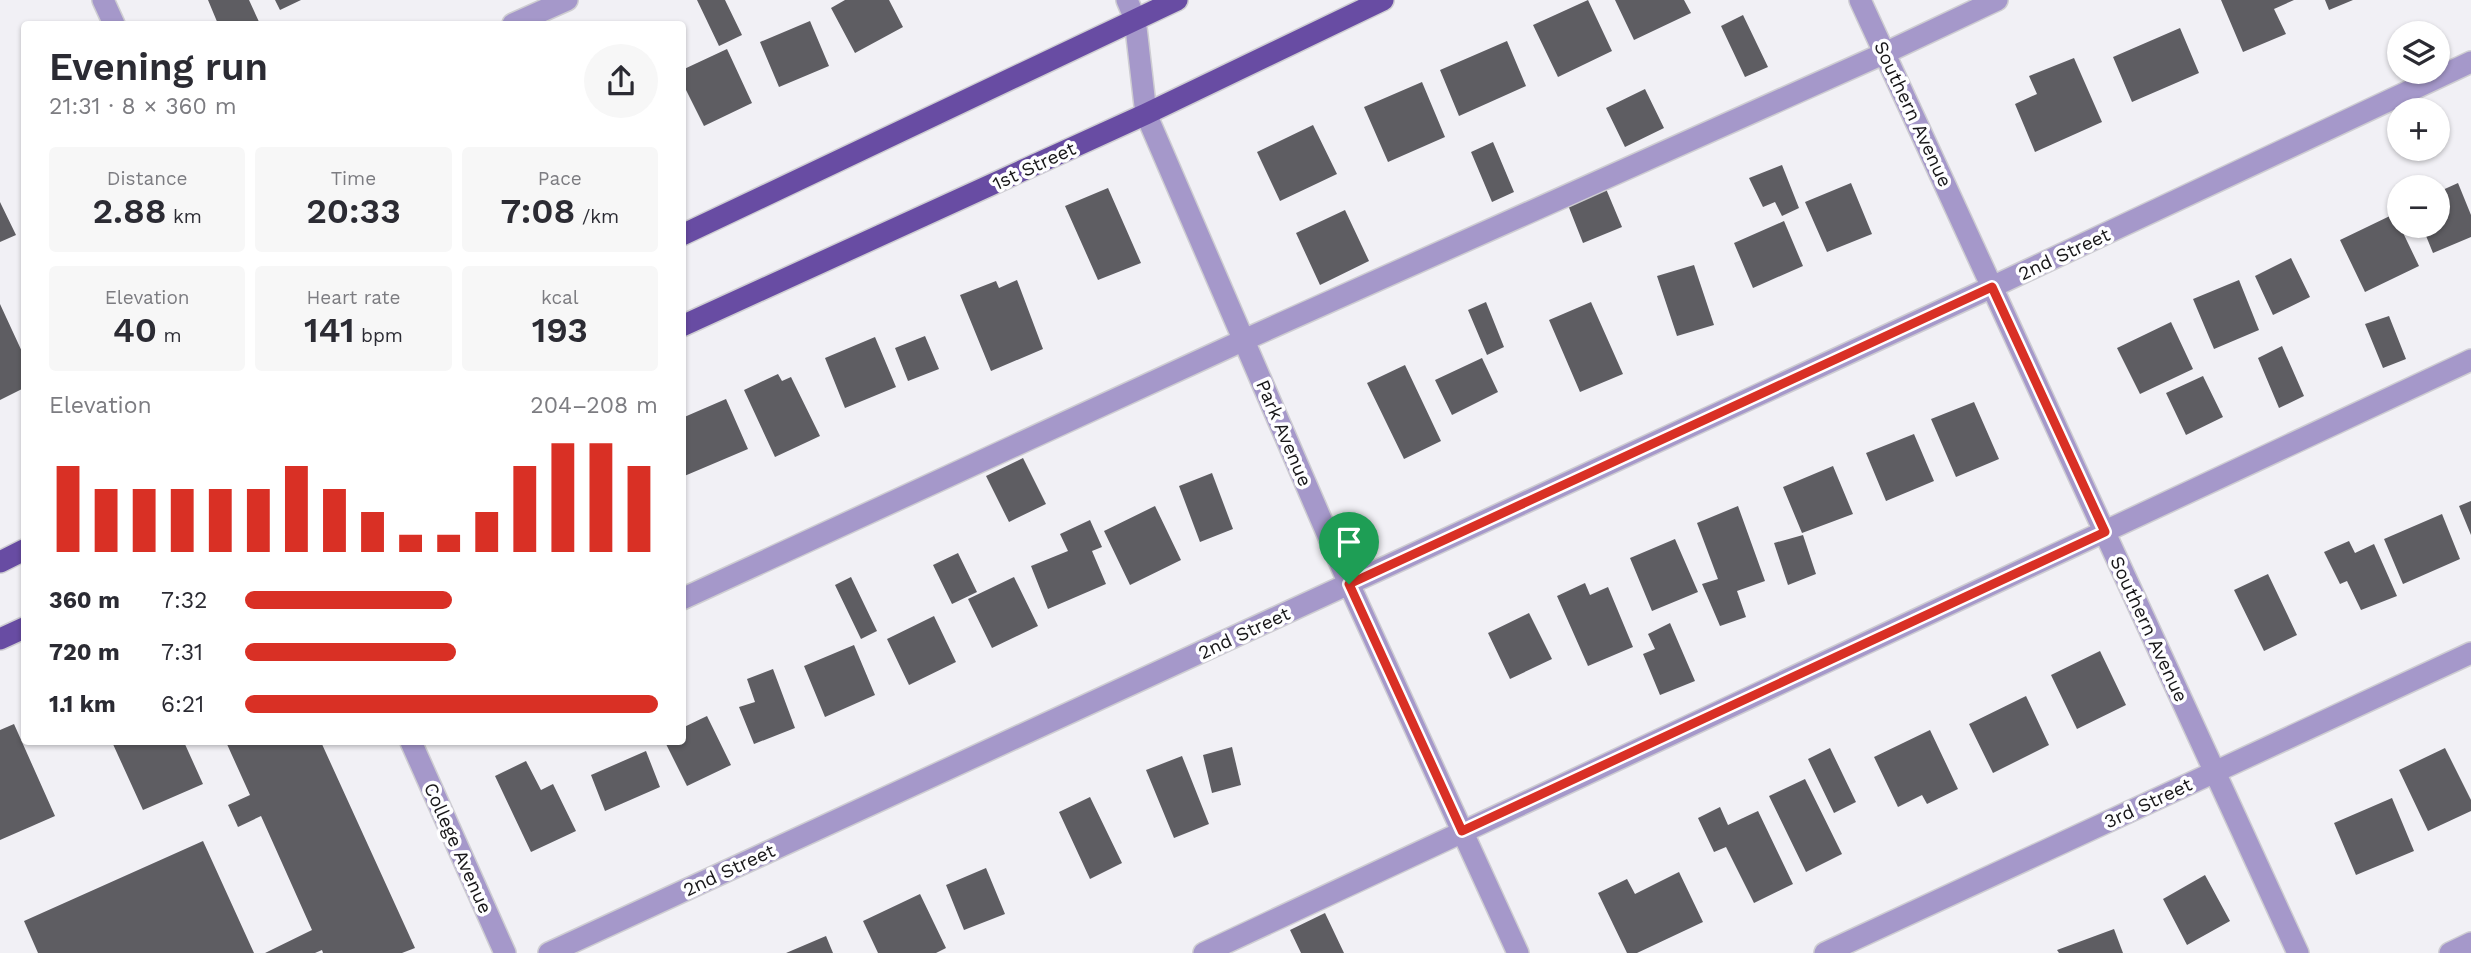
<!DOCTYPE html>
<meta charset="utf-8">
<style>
body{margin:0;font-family:"Work Sans",sans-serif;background:#f7f7f7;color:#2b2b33;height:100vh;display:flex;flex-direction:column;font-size:26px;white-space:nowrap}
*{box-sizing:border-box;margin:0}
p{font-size:23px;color:#7c7c81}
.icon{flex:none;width:38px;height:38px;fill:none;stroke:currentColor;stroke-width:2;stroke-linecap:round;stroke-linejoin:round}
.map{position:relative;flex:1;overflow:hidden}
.drawer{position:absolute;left:21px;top:21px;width:665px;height:724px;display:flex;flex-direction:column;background:#fff;border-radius:7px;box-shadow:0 2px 5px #0004}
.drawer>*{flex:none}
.fabs{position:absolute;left:2387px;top:21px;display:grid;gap:14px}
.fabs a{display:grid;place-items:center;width:63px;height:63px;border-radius:50%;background:#fff;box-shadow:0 2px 5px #0004;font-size:35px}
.pin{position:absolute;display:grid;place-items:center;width:60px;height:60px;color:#fff;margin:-72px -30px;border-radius:50% 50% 50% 0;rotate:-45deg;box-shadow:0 0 7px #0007}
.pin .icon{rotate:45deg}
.round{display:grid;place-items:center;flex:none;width:74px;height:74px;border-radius:37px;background:#f7f7f7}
.summary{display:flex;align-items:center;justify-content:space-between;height:119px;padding:0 28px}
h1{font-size:38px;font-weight:600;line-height:52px}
.stats{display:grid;grid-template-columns:repeat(3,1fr);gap:10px;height:119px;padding:7px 28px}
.stats div{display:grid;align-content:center;border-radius:7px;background:#f7f7f7;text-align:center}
.stats b{font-size:35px;font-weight:600}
.stats small{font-size:19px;font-weight:400}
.stats p{font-size:19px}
.chart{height:196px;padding:14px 28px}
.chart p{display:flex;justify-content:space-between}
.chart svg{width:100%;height:126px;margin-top:7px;stroke:#d93025;stroke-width:6}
ul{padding:0 28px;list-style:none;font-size:23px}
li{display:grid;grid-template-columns:112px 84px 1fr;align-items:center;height:52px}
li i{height:18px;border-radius:9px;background:#d93025}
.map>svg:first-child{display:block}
.building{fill:#5e5d62}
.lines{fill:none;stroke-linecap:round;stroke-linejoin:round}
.minor-casing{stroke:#cecdd2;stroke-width:24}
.major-casing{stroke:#cecdd2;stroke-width:24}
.minor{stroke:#a598ca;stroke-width:21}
.major{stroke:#684ca3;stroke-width:21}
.route-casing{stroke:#fff;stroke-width:14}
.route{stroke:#d93025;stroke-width:9}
.labels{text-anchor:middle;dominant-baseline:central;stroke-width:7;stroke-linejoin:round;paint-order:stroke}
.street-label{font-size:19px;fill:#171618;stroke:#fefeff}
</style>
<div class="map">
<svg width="2471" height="953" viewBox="0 0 2471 953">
<rect width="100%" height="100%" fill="#f1f0f5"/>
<!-- building -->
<path class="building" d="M208,0H249L260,24H218Z
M275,0H301L280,10Z
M697,0H725L742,35L719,46Z
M845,0H889L903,27L855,53L831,8Z
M1588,0L1612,51L1558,77L1533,25Z
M1615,0H1684L1691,13L1634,40Z
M2221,0H2294L2274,9L2286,34L2243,52Z
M2325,0H2353L2329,10Z
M1743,15L1768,67L1745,77L1721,26Z
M810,21L829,66L779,87L760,42Z
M2180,28L2199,73L2132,102L2113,57Z
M1507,41L1526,86L1459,116L1440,70Z
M727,49L752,103L704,126L682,82V70Z
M2074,58L2102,122L2035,152L2015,104L2037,94L2029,76Z
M1422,82L1445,137L1388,162L1364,107Z
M1645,89L1664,128L1625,147L1606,108Z
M1313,125L1337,174L1280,201L1257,152Z
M1493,142L1514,192L1492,202L1471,152Z
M1782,165L1799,208L1782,216L1775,202L1763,207L1749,178Z
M1851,183L1872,234L1827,252L1805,202Z
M2458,183L2471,215V237L2433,253L2422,226H2438V192Z
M1604,184L1622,227L1583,243L1566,200Z
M1108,188L1141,263L1098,280L1065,206Z
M0,202L16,235L0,242Z
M1345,210L1369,261L1320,285L1296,233Z
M2394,214L2419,266L2365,292L2340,240Z
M1784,221L1803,266L1753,288L1734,243Z
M2291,258L2310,297L2273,315L2255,276Z
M1694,265L1714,325L1677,336L1657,276Z
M1017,280L1043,349L991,371L960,295L996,281L999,288Z
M2239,280L2259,330L2214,349L2193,299Z
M1486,302L1504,347L1487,355L1468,310Z
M1591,302L1623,374L1580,392L1549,320Z
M0,304L24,356V388L0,400Z
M2389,316L2406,359L2383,368L2365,324Z
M2171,322L2193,369L2140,394L2117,348Z
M925,336L939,369L908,381L895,348Z
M875,337L896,387L845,408L825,358Z
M2282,346L2304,396L2279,408L2258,358Z
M1482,358L1498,392L1452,415L1435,380Z
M1405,365L1441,441L1404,459L1367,383Z
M778,374L782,381L791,377L820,436L775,457L744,390Z
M2203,376L2223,417L2186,435L2166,393Z
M726,399L748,449L682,477V418Z
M1974,402L1999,459L1956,477L1931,419Z
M1914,434L1934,481L1886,501L1866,453Z
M1023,458L1046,504L1009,522L986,476Z
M1833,466L1853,514L1802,533L1783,487Z
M1212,473L1233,529L1200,542L1179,486Z
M2471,501V535L2459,506Z
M1155,506L1181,560L1130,585L1104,531Z
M1738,506L1765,581L1737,591L1746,617L1720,626L1702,584L1718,579L1697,523Z
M2442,514L2460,559L2403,584L2384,539Z
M1090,520L1102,547L1092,551L1106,584L1048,609L1031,566L1068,551L1060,534Z
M1803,535L1816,574L1788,585L1774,543Z
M1675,539L1698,592L1652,611L1630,558Z
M2349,541L2355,553L2374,544L2397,596L2361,610L2347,581L2340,584L2324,552Z
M958,553L977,592L952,604L933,565Z
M2268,574L2297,635L2264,651L2234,590Z
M851,577L877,631L861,639L835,585Z
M1014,577L1038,626L992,648L968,599Z
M1585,583L1590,595L1608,587L1633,647L1588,666L1557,596Z
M1529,613L1552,659L1510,679L1488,633Z
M934,616L956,662L909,685L887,639Z
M1670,623L1695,681L1660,695L1643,654L1655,649L1648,634Z
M854,645L875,695L825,717L804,666Z
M2100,651L2126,705L2077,729L2051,675Z
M773,669L795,728L754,744L739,707L755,702L747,679Z
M2026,696L2049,745L1993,773L1969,724Z
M707,716L731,765L687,786L665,742H682V728Z
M14,724L55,816L0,840V730Z
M1930,730L1958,789L1927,804L1922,795L1898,807L1874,757Z
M112,742H184L203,784L143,810Z
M226,742H321L415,948L402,953H323L322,950L315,953H265L312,930L261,816L238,827L228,805L250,795Z
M1232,747L1241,785L1212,793L1203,755Z
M1830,748L1856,802L1834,813L1808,759Z
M2445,748L2471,800V811L2428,831L2399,770Z
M646,751L660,787L605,811L591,775Z
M1182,756L1209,824L1174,838L1146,770Z
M526,761L541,790L553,784L576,831L531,852L495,776Z
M1805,779L1842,854L1806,872L1769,796Z
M1090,797L1122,863L1090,879L1059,812Z
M2392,798L2414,851L2356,875L2334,823Z
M1720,807L1728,825L1758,811L1793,884L1754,903L1726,847L1714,852L1698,818Z
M203,841L254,953H38L24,921Z
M986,868L1005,914L964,930L946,885Z
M1679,872L1703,922L1637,953H1627L1598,893L1627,879L1635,894Z
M2205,875L2230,921L2187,945L2163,899Z
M920,894L946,948L936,953H878L863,921Z
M1325,913L1344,953H1301L1290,930Z
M2114,929L2123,953H2059L2057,950Z
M826,936L833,953H786Z"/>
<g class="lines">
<!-- minor casing -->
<g class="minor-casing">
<path id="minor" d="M103,0L114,24
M1127,0L1135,19L1146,114L1349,584L1518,953
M1860,0L2298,953
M513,24L567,0
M682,599L1244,340L1885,53L1997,0
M411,742L505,953
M549,953L1992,287L2471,62
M1204,953L2471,360
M1825,953L2471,653
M2450,953L2471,943"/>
</g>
<!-- major casing -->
<g class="major-casing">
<path id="major" d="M682,235L1177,0
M682,326L1146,114L1383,0
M0,562L24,550
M0,639L24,628"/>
</g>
<!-- minor -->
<use href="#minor" class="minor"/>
<!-- major -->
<use href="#major" class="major"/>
</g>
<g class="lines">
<!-- route casing -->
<g class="route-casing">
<path id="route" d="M1992,287L2105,532L1462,831L1349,584Z"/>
</g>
<!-- route -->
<use href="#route" class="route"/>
</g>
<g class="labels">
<!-- street labels -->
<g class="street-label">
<text transform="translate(1913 114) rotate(65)">Southern Avenue</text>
<text transform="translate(1034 166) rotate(-25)">1st Street</text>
<text transform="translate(2064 254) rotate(-25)">2nd Street</text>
<text transform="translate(1284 433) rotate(67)">Park Avenue</text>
<text transform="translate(2149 629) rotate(65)">Southern Avenue</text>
<text transform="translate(1244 633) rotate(-25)">2nd Street</text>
<text transform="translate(2148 803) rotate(-25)">3rd Street</text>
<text transform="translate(458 848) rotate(66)">College Avenue</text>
<text transform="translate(729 870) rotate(-25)">2nd Street</text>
</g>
</g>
</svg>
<div class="fabs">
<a><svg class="icon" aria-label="layers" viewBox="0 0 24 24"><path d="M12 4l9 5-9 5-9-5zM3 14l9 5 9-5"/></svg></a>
<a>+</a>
<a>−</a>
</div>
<div class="pin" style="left:1349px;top:584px;background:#1e9e55"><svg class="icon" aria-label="arrive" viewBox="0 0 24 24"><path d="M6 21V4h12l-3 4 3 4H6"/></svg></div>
<section class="drawer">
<div class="summary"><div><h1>Evening run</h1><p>21:31 · 8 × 360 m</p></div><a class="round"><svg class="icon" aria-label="share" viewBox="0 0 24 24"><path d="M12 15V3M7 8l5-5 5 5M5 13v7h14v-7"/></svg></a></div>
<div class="stats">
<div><p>Distance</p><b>2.88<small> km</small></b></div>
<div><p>Time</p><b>20:33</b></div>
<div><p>Pace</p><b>7:08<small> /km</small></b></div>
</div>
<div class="stats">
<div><p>Elevation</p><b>40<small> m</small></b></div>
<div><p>Heart rate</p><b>141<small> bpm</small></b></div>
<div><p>kcal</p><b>193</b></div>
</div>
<div class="chart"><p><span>Elevation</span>204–208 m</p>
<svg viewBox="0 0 160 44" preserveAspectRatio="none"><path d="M5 44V14M15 44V22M25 44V22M35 44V22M45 44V22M55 44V22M65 44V14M75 44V22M85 44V30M95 44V38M105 44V38M115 44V30M125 44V14M135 44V6M145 44V6M155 44V14"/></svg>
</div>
<ul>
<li><b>360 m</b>7:32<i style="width:50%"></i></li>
<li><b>720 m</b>7:31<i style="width:51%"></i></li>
<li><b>1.1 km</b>6:21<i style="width:100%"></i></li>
</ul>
</section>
</div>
